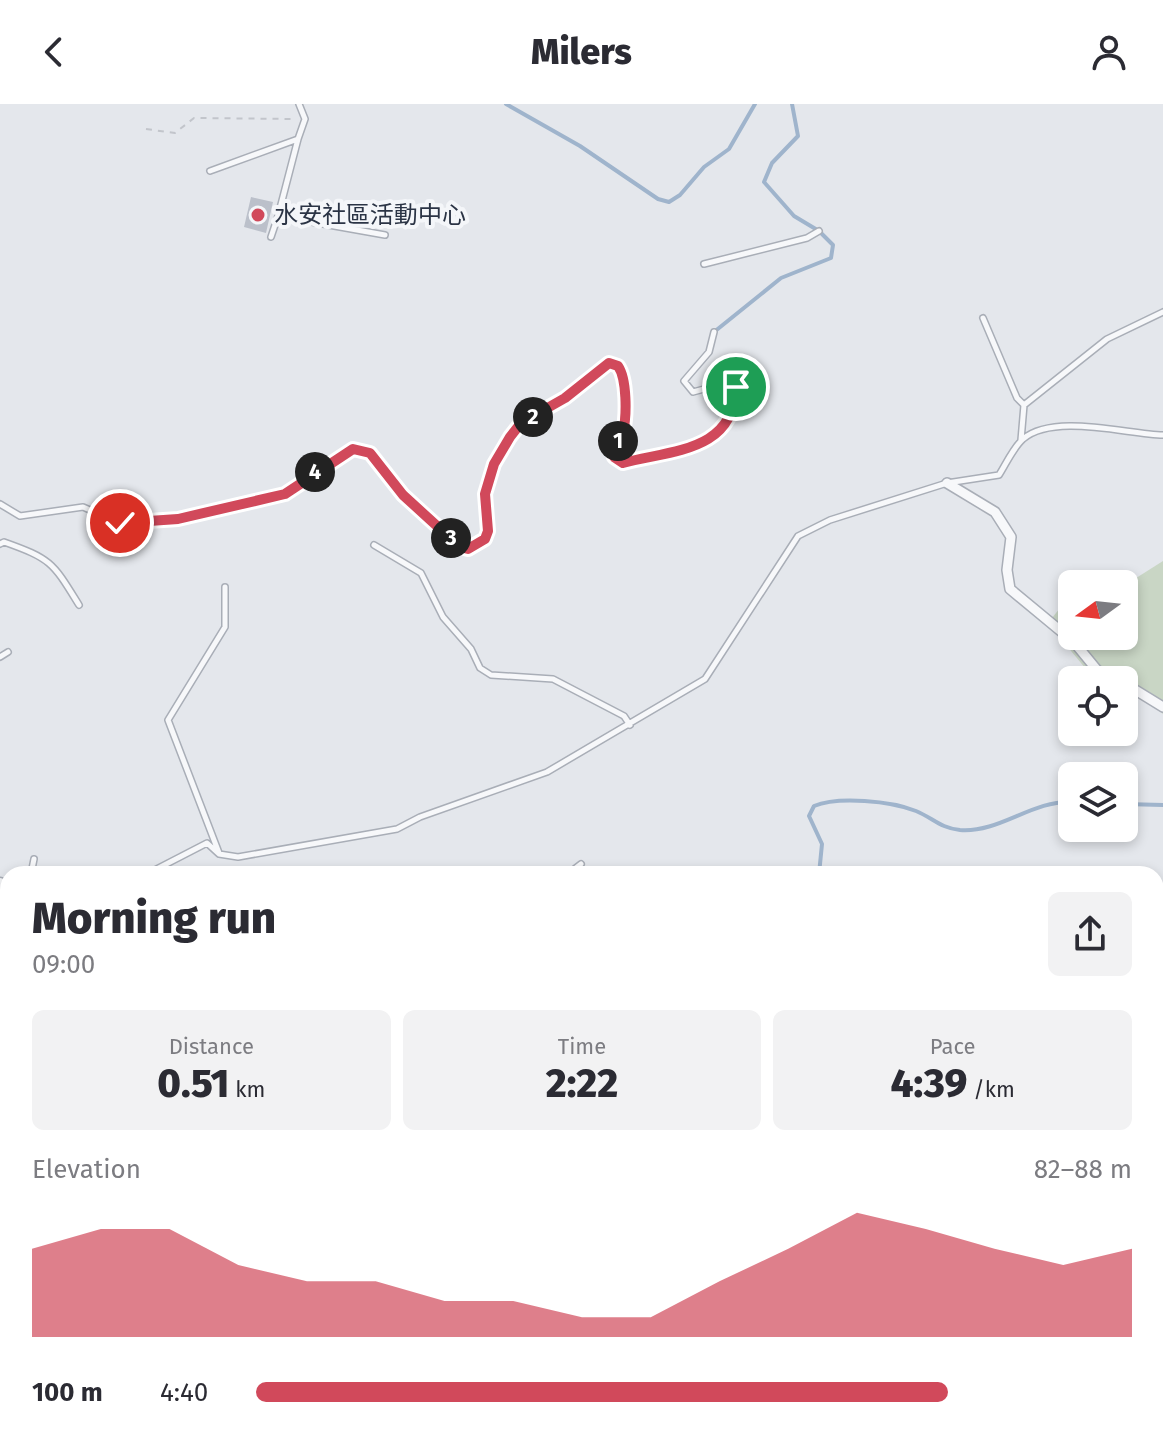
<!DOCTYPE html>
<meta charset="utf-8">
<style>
body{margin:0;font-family:"Fira Sans","Noto Sans TC",sans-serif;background:#f2f2f3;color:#2b2b33;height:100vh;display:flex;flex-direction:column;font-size:30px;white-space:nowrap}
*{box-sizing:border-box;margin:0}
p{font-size:26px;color:#7c7c81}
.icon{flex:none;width:44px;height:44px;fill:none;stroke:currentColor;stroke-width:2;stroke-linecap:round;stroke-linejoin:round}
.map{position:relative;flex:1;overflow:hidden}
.side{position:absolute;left:0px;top:762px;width:1164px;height:572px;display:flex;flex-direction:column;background:#fff;border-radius:24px 24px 0 0;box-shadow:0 4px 12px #0003}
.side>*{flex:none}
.needle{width:52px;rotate:255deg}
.controls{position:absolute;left:1058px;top:466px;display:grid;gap:16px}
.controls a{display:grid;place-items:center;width:80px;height:80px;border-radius:12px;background:#fff;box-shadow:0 4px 12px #0003;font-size:40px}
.pin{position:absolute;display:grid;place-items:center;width:68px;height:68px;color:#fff;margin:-34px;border:4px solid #fff;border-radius:50%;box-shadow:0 2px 8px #0007}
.km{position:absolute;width:40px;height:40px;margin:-20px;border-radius:50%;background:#222;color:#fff;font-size:22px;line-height:40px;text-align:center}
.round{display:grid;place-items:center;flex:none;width:84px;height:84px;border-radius:12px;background:#f2f2f3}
.summary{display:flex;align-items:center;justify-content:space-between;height:136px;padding:0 32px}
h1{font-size:44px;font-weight:800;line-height:60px}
.metrics{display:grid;grid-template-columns:repeat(3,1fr);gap:12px;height:136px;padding:8px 32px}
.metrics div{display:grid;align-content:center;border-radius:12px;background:#f2f2f3;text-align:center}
.metrics b{font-size:40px;font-weight:800}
.metrics small{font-size:22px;font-weight:400}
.metrics p{font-size:22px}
.chart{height:224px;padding:16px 32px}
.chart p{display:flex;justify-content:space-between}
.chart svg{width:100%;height:144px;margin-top:8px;fill:#d1495b;opacity:.7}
ul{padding:0 32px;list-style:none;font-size:26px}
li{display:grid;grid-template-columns:128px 96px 1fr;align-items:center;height:60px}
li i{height:20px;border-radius:10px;background:#d1495b}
header{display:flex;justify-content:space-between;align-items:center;height:104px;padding:0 32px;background:#fff;font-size:36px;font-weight:800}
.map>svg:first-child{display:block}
.green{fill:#c9d6c5}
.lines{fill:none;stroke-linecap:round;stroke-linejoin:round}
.stream{stroke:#9fb4cc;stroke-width:4}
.building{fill:#bbc0ca}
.service-casing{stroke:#a9aeb7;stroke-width:8}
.minor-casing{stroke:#a9aeb7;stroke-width:12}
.tertiary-casing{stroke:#a9aeb7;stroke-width:15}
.path{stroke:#c2c5cb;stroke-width:2;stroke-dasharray:6 6;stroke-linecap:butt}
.service{stroke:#f7f8fa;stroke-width:5}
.minor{stroke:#f7f8fa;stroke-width:9}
.tertiary{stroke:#f7f8fa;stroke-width:12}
.route-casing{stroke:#fff;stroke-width:16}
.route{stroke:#d1495b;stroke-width:10}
.poi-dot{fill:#d1495b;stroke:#f4f6f9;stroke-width:3}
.labels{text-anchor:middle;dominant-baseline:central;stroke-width:8;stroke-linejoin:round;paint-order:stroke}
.poi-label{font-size:24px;fill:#2b3445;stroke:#f4f6f9;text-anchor:start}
</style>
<header><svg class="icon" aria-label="back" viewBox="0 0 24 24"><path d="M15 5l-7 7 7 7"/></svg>Milers<svg class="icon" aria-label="person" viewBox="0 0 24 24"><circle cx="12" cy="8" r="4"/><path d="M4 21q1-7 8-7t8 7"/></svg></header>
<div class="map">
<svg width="1163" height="1334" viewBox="0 0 1163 1334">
<rect width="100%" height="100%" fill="#e4e7ec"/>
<!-- green -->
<path class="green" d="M1163,457V610L1124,576H1095L1048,519L1072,489V532H1124V480H1098L1133,476Z"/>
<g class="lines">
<!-- stream -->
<path class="stream" d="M506,0L580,42L658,95L669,98L680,91L704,63L729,45L755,0
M714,228L781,174L831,154L833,141L819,127L794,112L764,78L772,59L798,32L792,0
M1124,700L1163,701
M819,770L822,740L809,712L814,702C838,692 891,697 916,707C933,714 940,724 960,726C1000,729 1032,696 1072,698"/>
</g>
<!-- building -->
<path class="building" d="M251,93L273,98L266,129L244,123Z
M1156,1091L1163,1092V1121L1156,1120Z
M1156,1122L1163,1123V1147L1156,1146Z
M1163,1195V1219L1156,1221V1196Z
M437,1326H486L466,1334H441Z
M543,1326H575L573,1334H540Z"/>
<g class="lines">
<!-- service casing -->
<g class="service-casing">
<path id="service" d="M298,35L278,112L385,131
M210,67L298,35L305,15L299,0
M271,133L278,112
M704,160L807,134L819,127
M983,214L1017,294L1024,301
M1021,336L1024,301L1107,235L1163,208
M0,400L20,412L83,403L120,419L178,415L285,390L353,345L370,349L403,391L460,443L468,445L485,435L488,427L485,390L494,360L510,333L521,319L565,294L609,259L618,262C627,275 627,311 623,328C620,338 614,342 614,353L623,359C672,346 734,348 736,283L715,282L693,288L684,277L709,248L714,228
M0,440L4,438C52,455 53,459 79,501
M374,441L421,469L443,513L471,545L480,564L491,571L553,575L624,612L630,621
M0,553L8,548
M219,749L168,616L225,523V483
M31,770L34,755
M147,770L207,739L219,750L238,753L397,725L420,713L547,668L705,575L798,432L830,416L947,379L999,371C1006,360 1013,344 1023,335C1054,309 1126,330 1163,331
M568,770L581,760
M0,1039H8
M0,1097L8,1094
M1156,1271L1163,1288
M188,1326L190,1334
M474,1334L480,1332"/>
</g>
<!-- minor casing -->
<g class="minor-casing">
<path id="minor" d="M947,379L995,408L1011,433L1007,466L1010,485L1074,538L1097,566L1112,576
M1124,579L1163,603
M1156,895L1163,891
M578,1334L579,1326"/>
</g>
<!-- tertiary casing -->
<g class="tertiary-casing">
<path id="tertiary" d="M0,780L8,784
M939,1326L952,1334"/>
</g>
<!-- path -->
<path class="path" d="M146,25L175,29L194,14L296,15"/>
<!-- service -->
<use href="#service" class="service"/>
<!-- minor -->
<use href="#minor" class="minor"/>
<!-- tertiary -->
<use href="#tertiary" class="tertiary"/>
</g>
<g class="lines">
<!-- route casing -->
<g class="route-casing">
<path id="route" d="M120,419L178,415L285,390L353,345L370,349L403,391L460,443L468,445L485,435L488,427L485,390L494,360L510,333L521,319L565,294L609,259L618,262C627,275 627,311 623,328C620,338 614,342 614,353L623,359C672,346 734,348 736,283"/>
</g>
<!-- route -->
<use href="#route" class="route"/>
</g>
<!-- markers -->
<circle class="poi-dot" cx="258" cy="111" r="8"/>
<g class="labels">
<!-- poi labels -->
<g class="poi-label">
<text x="274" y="111">水安社區活動中心</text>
</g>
</g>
</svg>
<div class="controls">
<a><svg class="needle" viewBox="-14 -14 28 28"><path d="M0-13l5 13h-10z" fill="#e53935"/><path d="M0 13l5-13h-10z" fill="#7c7c81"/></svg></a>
<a><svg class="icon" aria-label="locate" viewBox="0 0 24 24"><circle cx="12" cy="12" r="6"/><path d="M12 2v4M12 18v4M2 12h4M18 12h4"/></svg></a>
<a><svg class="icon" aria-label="layers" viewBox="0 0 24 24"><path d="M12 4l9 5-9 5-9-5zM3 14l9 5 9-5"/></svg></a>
</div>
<div class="pin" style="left:736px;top:283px;background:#1e9e55"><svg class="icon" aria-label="arrive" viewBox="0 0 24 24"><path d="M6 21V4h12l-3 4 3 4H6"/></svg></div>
<div class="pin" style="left:120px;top:419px;background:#d93025"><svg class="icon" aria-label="check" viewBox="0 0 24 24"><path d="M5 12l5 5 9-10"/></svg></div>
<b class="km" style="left:618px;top:337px">1</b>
<b class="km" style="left:533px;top:313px">2</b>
<b class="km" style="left:451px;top:434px">3</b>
<b class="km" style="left:315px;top:368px">4</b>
<section class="side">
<div class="summary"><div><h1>Morning run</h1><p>09:00</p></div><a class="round"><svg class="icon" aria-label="share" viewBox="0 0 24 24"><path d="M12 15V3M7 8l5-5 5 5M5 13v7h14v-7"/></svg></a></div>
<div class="metrics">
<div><p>Distance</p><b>0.51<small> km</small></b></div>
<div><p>Time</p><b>2:22</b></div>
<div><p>Pace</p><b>4:39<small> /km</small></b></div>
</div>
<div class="chart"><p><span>Elevation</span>82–88 m</p>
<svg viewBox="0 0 160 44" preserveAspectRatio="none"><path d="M0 44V17L10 11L20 11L30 22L40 27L50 27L60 33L70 33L80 38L90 38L100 27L110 17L120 6L130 11L140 17L150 22L160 17V44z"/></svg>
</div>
<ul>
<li><b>100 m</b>4:40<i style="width:79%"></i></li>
</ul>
</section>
</div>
